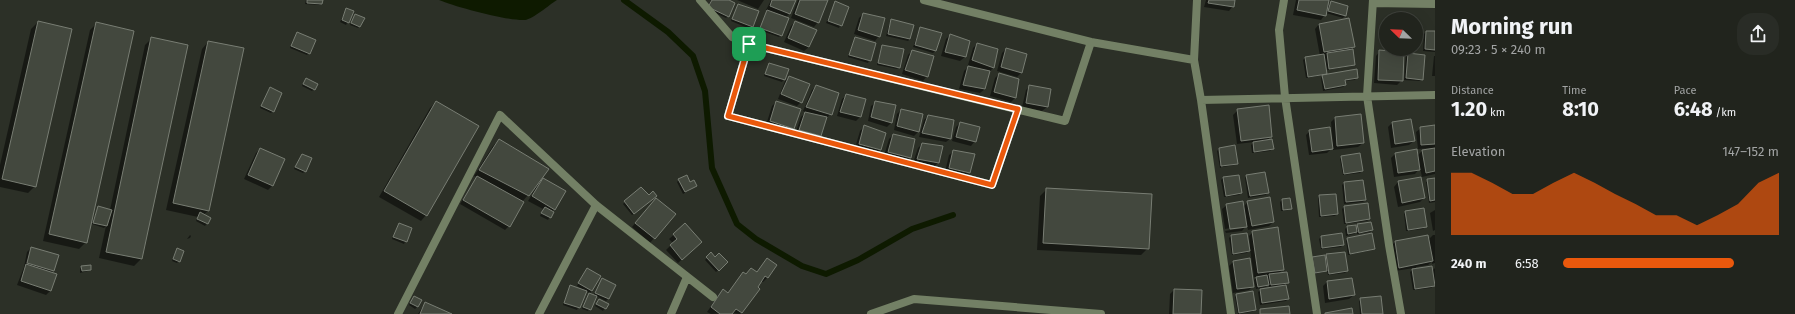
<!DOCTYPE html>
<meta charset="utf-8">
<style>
body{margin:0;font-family:"Fira Sans",sans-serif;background:#292c26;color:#f1f3f6;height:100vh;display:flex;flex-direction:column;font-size:15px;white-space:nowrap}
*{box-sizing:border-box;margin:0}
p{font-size:13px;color:#a2a4a4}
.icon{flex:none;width:22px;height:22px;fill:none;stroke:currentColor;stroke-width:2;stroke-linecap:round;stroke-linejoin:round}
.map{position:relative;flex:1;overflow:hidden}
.details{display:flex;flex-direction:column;background:#21241d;width:360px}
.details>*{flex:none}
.needle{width:26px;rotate:293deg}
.buttons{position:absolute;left:1379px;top:12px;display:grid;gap:8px}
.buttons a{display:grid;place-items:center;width:44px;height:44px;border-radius:50%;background:#21241d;box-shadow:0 4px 16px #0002,0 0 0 1px #3e413b;font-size:20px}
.pin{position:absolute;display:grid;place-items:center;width:34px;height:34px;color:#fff;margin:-17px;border-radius:8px;box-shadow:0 2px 6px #0006}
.round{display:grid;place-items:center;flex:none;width:42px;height:42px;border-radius:16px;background:#292c26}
.overview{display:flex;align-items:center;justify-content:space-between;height:68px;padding:0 16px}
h1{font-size:22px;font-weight:700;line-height:30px}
.stats{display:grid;grid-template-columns:repeat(3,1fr);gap:6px;height:68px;padding:4px 16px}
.stats div{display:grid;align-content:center}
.stats b{font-size:20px;font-weight:700}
.stats small{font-size:11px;font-weight:400}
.stats p{font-size:11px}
.chart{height:112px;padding:8px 16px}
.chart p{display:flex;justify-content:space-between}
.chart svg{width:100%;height:72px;margin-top:4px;fill:#ea580c;opacity:.7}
ul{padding:0 16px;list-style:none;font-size:13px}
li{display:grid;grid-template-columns:64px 48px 1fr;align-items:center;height:30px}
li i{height:10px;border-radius:5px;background:#ea580c}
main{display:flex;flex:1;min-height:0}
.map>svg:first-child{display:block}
.water{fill:#0e1a00}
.shadow{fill:#0007}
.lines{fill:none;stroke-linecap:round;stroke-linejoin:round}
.stream{stroke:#0e1a00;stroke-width:6}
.building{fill:#43483e;stroke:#787d73}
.minor{stroke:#738065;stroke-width:8}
.route-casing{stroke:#fff;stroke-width:8}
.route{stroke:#ea580c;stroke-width:5}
</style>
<main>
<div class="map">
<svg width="1435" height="314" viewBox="0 0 1435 314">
<rect width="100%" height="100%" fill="#2c3027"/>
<!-- water -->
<path class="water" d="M439,0H557C549,5 533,19 525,20C507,21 456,7 439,0Z"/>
<!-- shadow -->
<path class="shadow" d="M306,0H322L321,3L319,5L305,4Z
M711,0H728V16L726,18L707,9Z
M737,0H764L758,9Z
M771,0H795L789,14L785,18L781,35L779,37L759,30L768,11L766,10Z
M798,0H824L818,22L814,27L791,18Z
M1206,0H1234L1233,6L1229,11L1204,7Z
M1296,0H1328L1327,7L1331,2L1345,15L1343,18L1326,13L1321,20L1293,15Z
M835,3L848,8L839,28L826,23Z
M738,5L757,12L750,29L731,21Z
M346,10L353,12L346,25L340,22Z
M863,14L879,36L875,41L854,34L859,18Z
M355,15L360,26L358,28L350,25Z
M892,20L910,39L908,41L886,36L890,22Z
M38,22L35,186L28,193L0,187V165L31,29Z
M795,22L809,47L804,51L784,42L791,26Z
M97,23L86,242L79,249L43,241L90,30Z
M1319,24L1354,46L1349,51L1354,64L1352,66L1326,70V73L1323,76L1357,77L1355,80L1344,81L1345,85L1343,87L1323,91L1321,78L1324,75L1306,78L1303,60L1305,58L1320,56L1315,29Z
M920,28L935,51L933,53L913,47Z
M1426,32H1435V52L1423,51L1424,34Z
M296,35L309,53L307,55L290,48Z
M950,35L969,42L965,57L960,61L941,56L946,39Z
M152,38L186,46L141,259L134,266L99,258L106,226L104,228L92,224L98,207L110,210L145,45Z
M855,38L875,44L868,63L848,57Z
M208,42V211L203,215L210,219L205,226L196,221L198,217L166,210L202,49Z
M977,44L993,68L989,72L985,89L980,93L959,89L964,71L968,67L973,68L974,67L968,65L973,48Z
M883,46L899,67L897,69L877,65L881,48Z
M1006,49L1021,73L1017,77L997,71L1002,53Z
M912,51L927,76L923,81L902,74L908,55Z
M1380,51L1402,80L1397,85L1374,83L1376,56Z
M1408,54L1422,79L1420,81L1404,80L1406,56Z
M1434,56H1435V76H1432Z
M769,64L784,79L782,82L764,76Z
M999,74L1015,98L1011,102L990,96L995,78Z
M789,77L801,102L797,106L778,99L785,81Z
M306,79L314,89L312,91L302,86Z
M816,86L831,114L826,118L820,135L816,139L795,134L801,117L806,112L803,111L812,90Z
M1030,86L1047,107L1042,111L1022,107L1026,90Z
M270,89L273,111L271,113L260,108Z
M847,95L860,117L856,121L837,116L842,99Z
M436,102L426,215L421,221L379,197L430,108Z
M776,102L794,128L789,132L766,125L772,106Z
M876,102L894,106L891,123L887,127L868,121L871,106Z
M901,110L919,131L914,136L894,130L897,114Z
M1238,110L1271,136L1267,141L1272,149L1270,151L1252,153L1251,145L1254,142L1237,144L1233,115Z
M1360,115L1363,143L1358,147L1333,150V147L1327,153L1309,155L1306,135L1310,131L1333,146L1331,122L1335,118Z
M928,116L951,138L946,142L919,137L924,120Z
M960,123L975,141L971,146L952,141L956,127Z
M1392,123L1414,141L1409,145L1391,148L1388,127Z
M1435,126V174L1422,177L1420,168L1415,174L1394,177L1391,158L1395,154L1416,150L1417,156L1422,151L1433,149V148L1418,149L1416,132L1421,128Z
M864,127L880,150L876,154L855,148L860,131Z
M893,135L910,157L906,161L884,156L889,139Z
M499,140L539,181L543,179L554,209L548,220L540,216L543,209L528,201L535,189L534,188L522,202L509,226L505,230L460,204L477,177L474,176L493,146Z
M922,144L938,163L933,167L913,163L918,148Z
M1234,146L1237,163L1235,165L1223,167L1219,149Z
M260,149L284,159L272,186L268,190L244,179L256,153Z
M1218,150L1221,168H1220L1217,151Z
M954,151L970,172L965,176L945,172L949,155Z
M302,155L305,171L303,173L294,169Z
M1342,157L1362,171L1360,173L1343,175L1340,159Z
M1247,176L1268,192L1266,195L1248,198L1245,178Z
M1223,178L1241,193L1239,195L1224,197L1221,180Z
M1435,179V202L1429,203L1426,182Z
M679,180L690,183L696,186L683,194L677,182Z
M1398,182L1424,198L1420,202L1398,207L1394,187Z
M1344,183L1365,200L1363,202L1344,204L1342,185Z
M1047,189L1148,248L1141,255L1037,250L1040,196Z
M1320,196L1337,214L1335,216L1319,217L1318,198Z
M648,197L654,198L632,215L623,204L625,202Z
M1282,200L1291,208L1288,210L1281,211L1280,202Z
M1248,202L1273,222L1269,226L1248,230L1247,225L1242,231L1226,233L1225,231L1243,228V226L1225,229L1222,209L1227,205L1243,207Z
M652,203L654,238L650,243L632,227Z
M1367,204L1369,219L1367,221L1344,224L1342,209L1344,207Z
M1435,210V230L1433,231L1430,213Z
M1406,212L1425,227L1423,229L1406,231L1404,214Z
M399,224L411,229L404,244L392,239Z
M685,225L696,246L678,263L666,250L673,243L669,239Z
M1358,225L1372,230L1370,232L1357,234V231L1354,234L1346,236L1345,229L1347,227L1355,226V228Z
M1253,232L1283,270L1278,274L1288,282L1285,285L1288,299L1286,301L1260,305L1258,292L1260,290L1281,287V285L1269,287L1268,284L1266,287L1256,289L1254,280L1257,277H1254L1250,249L1247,253L1232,255L1229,238L1231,236L1250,246L1249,236Z
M190,235L191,236L190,238L187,239Z
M1433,235H1435V263L1432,264V261L1428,265L1416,267V269L1432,271L1435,268V286V285L1431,288L1413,290L1410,272L1414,268L1395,271L1391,246L1395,242L1427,236L1428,240Z
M1321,237L1343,245L1341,247L1321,249L1319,239Z
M1348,239L1374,248L1372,250L1348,255L1346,241Z
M31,248L53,270L51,273V290L46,295L17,285L24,267L27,252Z
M178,249L179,261L177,263L172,261Z
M711,254L715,258L727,262L716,272L705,260Z
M1327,255L1347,271L1345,273L1328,275L1327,270L1324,272L1313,274Z
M1233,262L1253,286L1249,290L1233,293L1229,266Z
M776,266L767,278L763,282L761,281L757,287L759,289L740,314L732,313L711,314L707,312L719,295L728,294L757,273Z
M82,267L90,269L88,271L80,273V269Z
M585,272L592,291L590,293L586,291L577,310L563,305L570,286L585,291L577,286Z
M602,279L614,285L608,299L606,301L596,296L588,311L582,309L588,296L590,294L593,296Z
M1327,282L1354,295L1349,299L1325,303L1323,286Z
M1174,290L1200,314H1169L1170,294Z
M1237,295L1255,310L1252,312L1238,314L1235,297Z
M414,297L417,307L415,309L409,305Z
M1361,299L1382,314H1360L1359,301Z
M599,300L607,304L603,311L595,306Z
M425,303L450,314H418Z"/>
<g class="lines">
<!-- stream -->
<path class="stream" d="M624,0L668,32L693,56L705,91L712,168L737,224L756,239L802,266L826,274L858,260L912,229L953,215"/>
</g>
<!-- building -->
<path class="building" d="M307,0H323L322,4L307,3Z
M712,0H729L735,3L729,17L708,7Z
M772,0H796L790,14L770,6Z
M800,0H828L819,23L795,14Z
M1209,0H1235L1234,7L1208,3Z
M1299,0H1329L1326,16L1297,10Z
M835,1L849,7L842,26L828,21Z
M1331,1L1348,6L1346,16L1328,11Z
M738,4L759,11L753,27L732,19Z
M346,8L354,11L349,23L342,20Z
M767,10L789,18L782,36L760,28Z
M863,13L885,18L880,37L858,30Z
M355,14L365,18L360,27L351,23Z
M1349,18L1355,47L1324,52L1319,24Z
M891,19L914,25L910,39L888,34Z
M38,21L72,29L36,187L2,179Z
M795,21L817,30L809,47L788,38Z
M96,22L134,31L87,243L49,234Z
M920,27L942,33L936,51L915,45Z
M1426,31H1435V50L1425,49Z
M297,32L316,40L310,54L291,46Z
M950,34L970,41L966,57L945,52Z
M151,37L188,45L142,259L106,252Z
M855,37L876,43L871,61L849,55Z
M208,41L244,48L209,211L173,203Z
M977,43L998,49L994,68L972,60Z
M882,45L904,49L900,68L878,63Z
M1006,48L1027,54L1022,73L1001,67Z
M1353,49L1355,65L1329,69L1327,53Z
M912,50L934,56L928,77L905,70Z
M1379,50L1404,52L1403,81L1378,80Z
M1408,53L1425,55L1423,80L1406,78Z
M1324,54L1327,74L1308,77L1305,57Z
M769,63L789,69L785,80L765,74Z
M968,66L990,71L985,89L963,85Z
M1357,69L1358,78L1345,80L1346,85L1325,89L1322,75Z
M999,73L1019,79L1016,98L994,92Z
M789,76L810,84L802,103L781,94Z
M306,78L318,84L315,90L303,84Z
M816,85L839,93L832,115L806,107Z
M1029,85L1051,89L1048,107L1026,103Z
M270,87L282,93L274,112L261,106Z
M846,94L866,99L861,117L840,112Z
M436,101L479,126L427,216L384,191Z
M776,101L801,109L794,129L770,121Z
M875,101L896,105L892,123L871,117Z
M1269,105L1272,137L1241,141L1237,109Z
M901,109L923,114L919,132L897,126Z
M805,112L827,117L821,136L799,130Z
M1361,114L1364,143L1337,146L1335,117Z
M928,115L954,120L951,139L922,133Z
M1411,119L1415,141L1395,144L1392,122Z
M960,122L980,127L976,142L956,137Z
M864,125L886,133L881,150L859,144Z
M1435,125V144L1421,145L1420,127Z
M1330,127L1333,149L1312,152L1309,130Z
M893,134L915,139L911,158L888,152Z
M499,139L549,169L529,196L479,170Z
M1272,139L1274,149L1254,152L1253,142Z
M922,143L943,146L939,163L917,159Z
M1235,145L1238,164L1221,166L1219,148Z
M260,148L285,159L273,186L248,175Z
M1435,148V171L1426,173L1422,150Z
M1417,149L1420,170L1398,173L1395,153Z
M953,150L975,154L970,173L949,168Z
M1360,153L1363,171L1344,174L1341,156Z
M302,154L312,158L306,172L295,167Z
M1265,172L1269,193L1250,196L1246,175Z
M687,175L690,182L694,180L697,186L685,192L678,179Z
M1239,175L1242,193L1226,196L1223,177Z
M477,176L524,202L510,227L463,200Z
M1421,177L1425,198L1402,203L1398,181Z
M543,178L566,191L555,210L532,196Z
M1435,178V200L1430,201L1427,179Z
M1363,180L1366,200L1346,202L1344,182Z
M641,187L649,195L653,191L657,196L634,214L624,201Z
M1046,188L1152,194L1149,249L1043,243Z
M1336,194L1338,214L1321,216L1319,195Z
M1270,197L1274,222L1252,226L1247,201Z
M656,198L676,214L655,239L635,223Z
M1290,198L1292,209L1283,210L1282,199Z
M1243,201L1247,227L1230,229L1226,204Z
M1368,203L1370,219L1346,223L1344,206Z
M98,206L112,210L107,226L93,223Z
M545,207L554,212L551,218L541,213Z
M1424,208L1427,227L1408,230L1405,211Z
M200,212L211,218L208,224L197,219Z
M1371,222L1373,230L1359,233L1357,224Z
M399,223L412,228L407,242L393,237Z
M685,223L702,242L682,260L670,245L677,239L673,234Z
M1356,225L1357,232L1348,234L1347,226Z
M1278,227L1284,270L1258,273L1252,231Z
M1247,233L1250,251L1233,254L1231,235Z
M1342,233L1344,245L1322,248L1321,236Z
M1372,233L1375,249L1350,254L1347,238Z
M1428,235L1433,261L1399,268L1395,241Z
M31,247L59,255L54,271L27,263Z
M177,248L184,251L180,262L173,259Z
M711,252L715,257L719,253L728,262L719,271L706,257Z
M1345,252L1348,271L1329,274L1326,254Z
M1325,255L1327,271L1315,273L1312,257Z
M767,258L777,265L768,278L765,276L758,287L760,289L742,313L736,309L732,314H720L711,307L723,289L728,293L743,272L746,274L751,268L757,272Z
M1250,258L1254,287L1237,289L1233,261Z
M26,264L57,274L51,291L21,281Z
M91,265V270L82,271L81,266Z
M1432,266L1435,286L1415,289L1412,269Z
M587,268L601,276L592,291L578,283Z
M1287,272L1289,283L1271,285L1269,274Z
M1267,275L1269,285L1258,287L1256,277Z
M602,278L616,285L609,299L595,293Z
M1352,278L1355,295L1329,299L1327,281Z
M570,285L587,291L580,308L564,303Z
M1286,285L1289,299L1262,303L1260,289Z
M1174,289L1202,290L1201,314H1173Z
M1253,291L1256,310L1239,313L1236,294Z
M589,293L597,296L591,310L583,307Z
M414,296L422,300L418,307L410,303Z
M1381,296L1383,314H1362L1360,298Z
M599,299L609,304L606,309L596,304Z
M425,302L452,314H420Z
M1289,306L1290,314H1260V309Z
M1352,308L1353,314H1325V313Z"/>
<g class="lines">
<!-- minor -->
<path class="minor" d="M700,0L732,37L749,44L1065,121L1091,42
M924,0L1091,42L1194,60
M1197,0L1194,60L1201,100L1231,314
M1284,0L1279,30L1285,97L1317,314
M1373,0L1367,96L1389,245L1401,314
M1373,3L1435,4
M749,44L728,116L992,185L1018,109
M1201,100L1435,95
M398,314L500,115L596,205L713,297
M539,314L596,205
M671,314L687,277
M871,314L914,299L1101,314"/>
</g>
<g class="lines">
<!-- route casing -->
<g class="route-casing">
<path id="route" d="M749,44L1018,109L992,185L728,116Z"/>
</g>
<!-- route -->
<use href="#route" class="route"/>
</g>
</svg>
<div class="buttons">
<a><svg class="needle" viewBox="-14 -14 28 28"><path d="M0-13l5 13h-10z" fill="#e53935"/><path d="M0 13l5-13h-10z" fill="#a2a4a4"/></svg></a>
</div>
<div class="pin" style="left:749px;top:44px;background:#1e9e55"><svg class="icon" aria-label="arrive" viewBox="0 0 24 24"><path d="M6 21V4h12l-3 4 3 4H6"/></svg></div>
</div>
<section class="details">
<div class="overview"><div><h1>Morning run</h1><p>09:23 · 5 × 240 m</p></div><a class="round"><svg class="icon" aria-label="share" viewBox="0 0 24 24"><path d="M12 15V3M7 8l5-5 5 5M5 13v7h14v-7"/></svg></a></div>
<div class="stats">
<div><p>Distance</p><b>1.20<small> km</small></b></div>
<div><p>Time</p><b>8:10</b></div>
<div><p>Pace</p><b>6:48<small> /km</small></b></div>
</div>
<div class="chart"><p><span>Elevation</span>147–152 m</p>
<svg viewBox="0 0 160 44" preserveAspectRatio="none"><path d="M0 44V6L10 6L20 12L30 19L40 19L50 12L60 6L70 12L80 19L90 25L100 32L110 32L120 38L130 32L140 25L150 12L160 6V44z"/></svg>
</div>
<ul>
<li><b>240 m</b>6:58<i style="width:79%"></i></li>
</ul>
</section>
</main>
